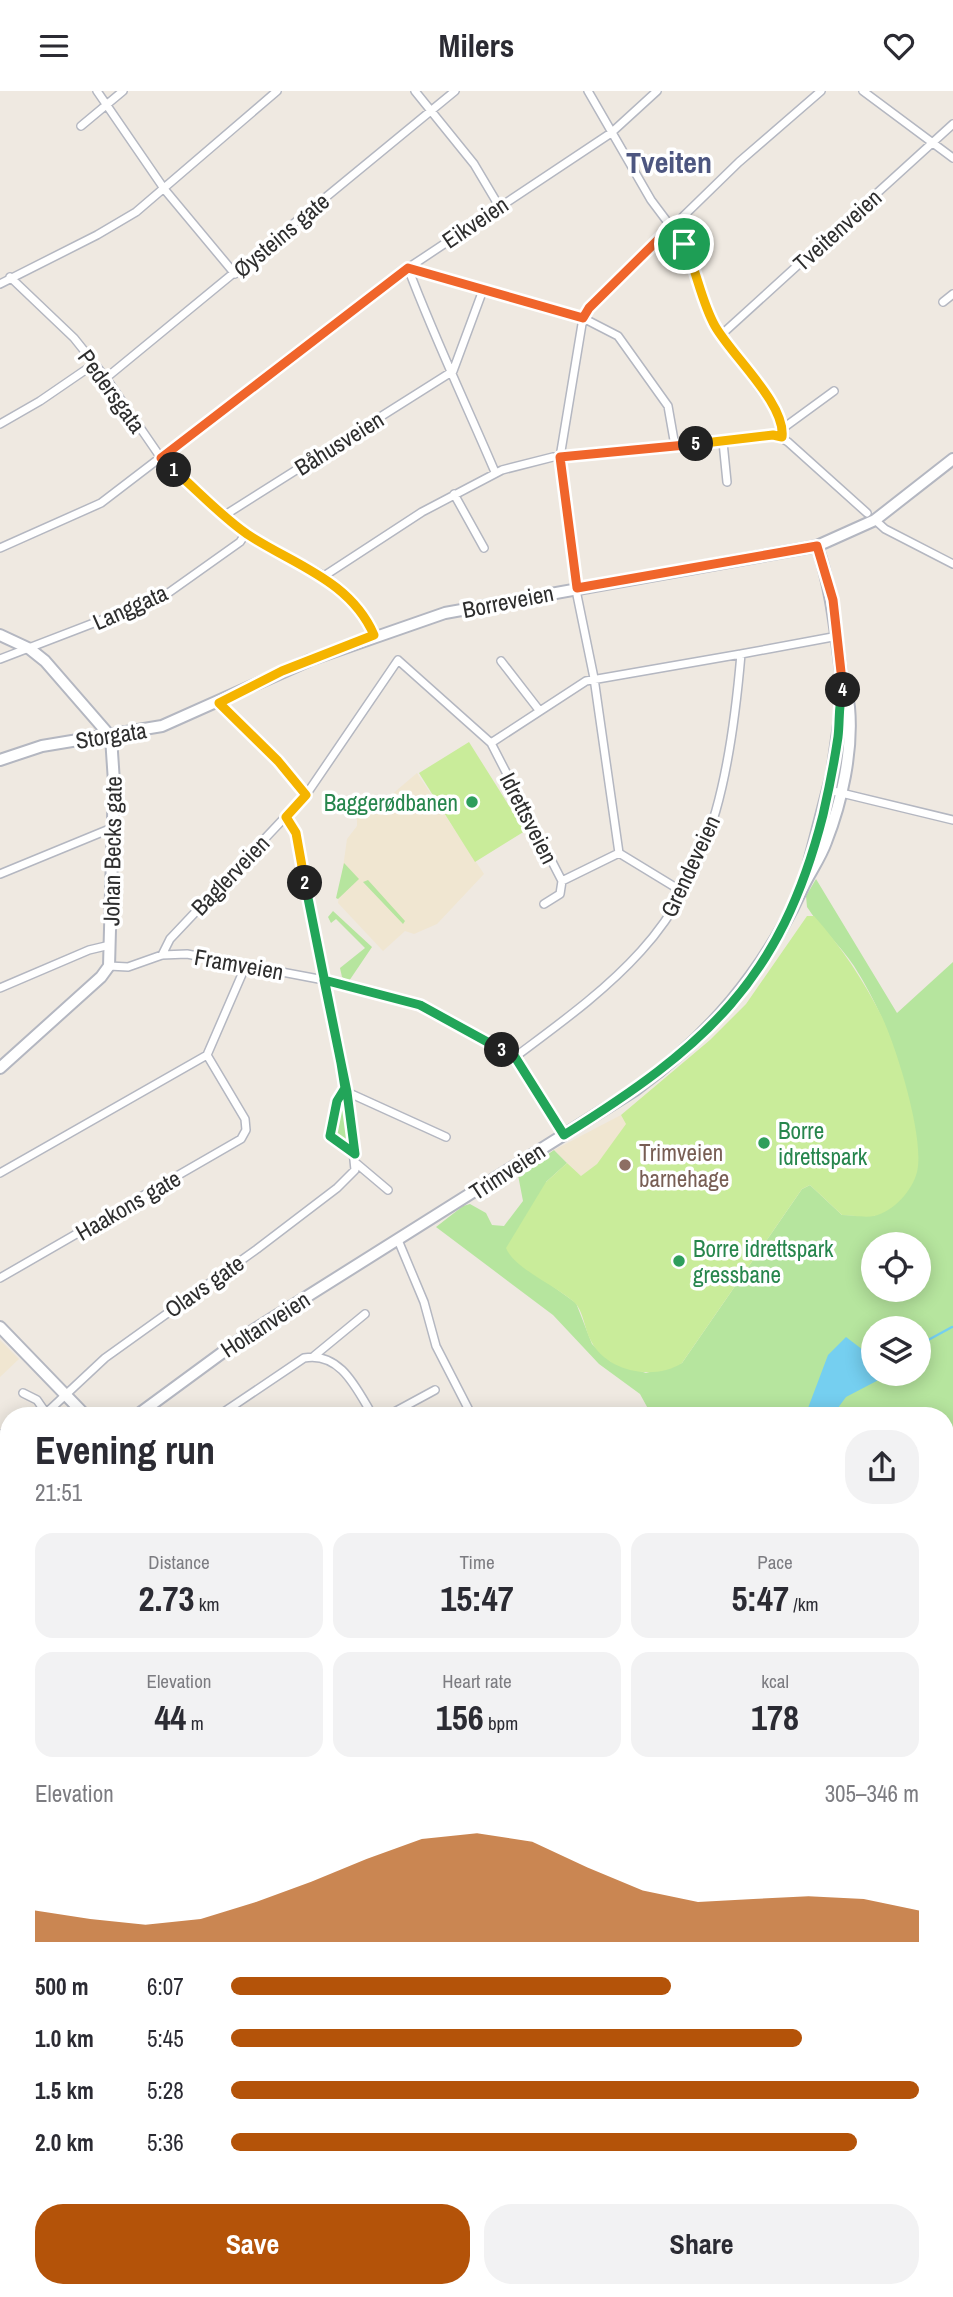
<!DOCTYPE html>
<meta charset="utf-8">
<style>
body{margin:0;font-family:"Archivo Narrow",sans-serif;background:#f2f2f3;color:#2b2b33;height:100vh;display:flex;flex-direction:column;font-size:26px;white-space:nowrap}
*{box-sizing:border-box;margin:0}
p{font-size:23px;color:#7c7c81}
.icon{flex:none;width:38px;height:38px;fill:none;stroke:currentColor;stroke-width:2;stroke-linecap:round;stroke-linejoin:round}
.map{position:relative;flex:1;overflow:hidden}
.side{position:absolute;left:0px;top:1316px;width:954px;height:891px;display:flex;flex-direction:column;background:#fff;border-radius:28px 28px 0 0;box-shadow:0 4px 18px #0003}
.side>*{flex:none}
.controls{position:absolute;left:861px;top:1141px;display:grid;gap:14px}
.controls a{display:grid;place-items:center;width:70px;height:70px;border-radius:50%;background:#fff;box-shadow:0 4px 18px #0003;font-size:35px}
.pin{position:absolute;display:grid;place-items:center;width:60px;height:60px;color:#fff;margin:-30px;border:4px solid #fff;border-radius:50%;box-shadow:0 2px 7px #0007}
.km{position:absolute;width:35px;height:35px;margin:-18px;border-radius:50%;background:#222;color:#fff;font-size:19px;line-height:35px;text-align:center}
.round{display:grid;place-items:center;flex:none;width:74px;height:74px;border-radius:28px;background:#f2f2f3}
.head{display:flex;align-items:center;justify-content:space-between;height:119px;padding:0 35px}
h1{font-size:38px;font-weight:800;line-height:52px}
.figures{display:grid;grid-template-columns:repeat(3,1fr);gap:10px;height:119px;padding:7px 35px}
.figures div{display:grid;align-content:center;border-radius:18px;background:#f2f2f3;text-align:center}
.figures b{font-size:35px;font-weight:800}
.figures small{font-size:19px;font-weight:400}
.figures p{font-size:19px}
.chart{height:196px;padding:14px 35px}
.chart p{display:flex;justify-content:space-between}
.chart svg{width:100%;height:126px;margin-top:7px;fill:#b45309;opacity:.7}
.primary-button{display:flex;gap:14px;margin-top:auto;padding:14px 35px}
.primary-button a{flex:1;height:80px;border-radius:28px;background:#b45309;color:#fff;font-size:28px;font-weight:800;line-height:80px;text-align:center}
.primary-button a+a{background:#f2f2f3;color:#2b2b33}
ul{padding:0 35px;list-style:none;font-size:23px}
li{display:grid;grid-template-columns:112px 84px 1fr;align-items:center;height:52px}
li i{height:18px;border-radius:9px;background:#b45309}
header{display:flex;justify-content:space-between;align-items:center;height:91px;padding:0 35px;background:#fff;font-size:32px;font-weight:800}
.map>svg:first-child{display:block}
.education{fill:#f0e6d1}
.green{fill:#b6e59e;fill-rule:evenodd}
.pitch{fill:#c9ec9a}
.water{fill:#75cff0}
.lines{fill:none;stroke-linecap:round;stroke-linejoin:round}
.stream{stroke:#75cff0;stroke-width:2.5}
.minor-casing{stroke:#b4b7c1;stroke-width:10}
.secondary-casing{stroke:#b4b7c1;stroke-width:14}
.minor{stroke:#fff;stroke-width:7}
.secondary{stroke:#fff;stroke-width:10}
.split-1-casing{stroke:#fff;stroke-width:14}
.split-2-casing{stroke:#fff;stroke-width:14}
.split-3-casing{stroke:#fff;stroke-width:14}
.split-4-casing{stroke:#fff;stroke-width:14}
.split-5-casing{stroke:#fff;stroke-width:14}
.split-6-casing{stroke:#fff;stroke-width:14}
.split-1{stroke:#f0652b;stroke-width:9}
.split-2{stroke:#f5b400;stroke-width:9}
.split-3{stroke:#22a559;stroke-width:9}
.split-4{stroke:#22a559;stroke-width:9}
.split-5{stroke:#f0652b;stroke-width:9}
.split-6{stroke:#f5b400;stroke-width:9}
.leisure-dot{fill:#2e9e5b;stroke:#fff;stroke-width:2.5}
.education-dot{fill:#8d6e63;stroke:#fff;stroke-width:2.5}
.labels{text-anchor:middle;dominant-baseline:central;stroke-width:7;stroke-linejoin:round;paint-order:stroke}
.street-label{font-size:23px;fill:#2e2e2e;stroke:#fff}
.leisure-label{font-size:23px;fill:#27864d;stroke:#fff;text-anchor:start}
.education-label{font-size:23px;fill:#785e54;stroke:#fff;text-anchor:start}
.district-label{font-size:30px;font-weight:bold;fill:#4d5680;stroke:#fff}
</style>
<header><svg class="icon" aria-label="menu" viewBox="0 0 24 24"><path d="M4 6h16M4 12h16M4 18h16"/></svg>Milers<svg class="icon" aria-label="heart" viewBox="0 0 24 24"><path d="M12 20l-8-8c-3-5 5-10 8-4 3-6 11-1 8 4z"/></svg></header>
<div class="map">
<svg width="953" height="2206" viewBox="0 0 953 2206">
<rect width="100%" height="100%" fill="#efe9e1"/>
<!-- education -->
<path class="education" d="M417,682L484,783L437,833L414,843L405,840L383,860L338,812L347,748L357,735V727L374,703L383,707L390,705Z
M621,1024L627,1033L597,1073L581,1085L554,1059Z
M0,1249L19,1268L0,1286Z"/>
<!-- green -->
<path class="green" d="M344,772L359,788L338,808L336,807Z
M816,788L897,922L953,871V2206H260L267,2198H945V1325H652L640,1303L599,1273L553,1224L436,1136L463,1115L470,1113L486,1122L492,1134L504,1135L523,1110L518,1084L554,1059L567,1072L546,1091L551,1194L576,1212L592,1253L610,1270L646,1282L682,1272L802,1098L810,1094L842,1124L874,1125L917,1079C912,1005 894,938 854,875C840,854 820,836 807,816L806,805ZM873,1153H919V1199H873ZM873,1237H919V1283H873Z
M368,789L405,830L403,833L363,791Z
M333,820L372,856L349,890L342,886L340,877L365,857L336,828L331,832L328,826Z
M339,1012H343L347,1052L339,1048L334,1033Z"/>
<!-- pitch -->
<path class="pitch" d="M469,651L525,740L475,771L419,682Z
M807,825H814C841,855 864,890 882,926C897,958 925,1048 917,1081C912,1100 894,1120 874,1125C865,1127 851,1124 842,1124L810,1094L802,1098L682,1272C654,1290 607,1281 591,1250C584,1238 584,1220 574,1211C556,1195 514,1177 506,1157L546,1091L567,1072L581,1085L597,1073L626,1033L621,1024L710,949L746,913Z"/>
<!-- water -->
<path class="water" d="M846,1246L867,1262L873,1263V1283H890L846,1306L832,1325H805L828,1264Z
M391,2198H427L419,2206H385Z"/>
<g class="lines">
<!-- stream -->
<path class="stream" d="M919,1254L952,1236"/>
<!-- minor casing -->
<g class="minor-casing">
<path id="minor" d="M97,0L165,99L235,183
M415,0L474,73L499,115
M588,0L651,109L684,153L716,237L775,318L781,332L782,347
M863,0L953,67
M81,35L123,0
M408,177L583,227L618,245L668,315L675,355
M408,177C434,246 466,313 495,381
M10,186L74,247L106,287L161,367L246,442L324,485L358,516L374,544
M0,193L97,144L136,121L277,0
M943,211L953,203
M721,244L953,33
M106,287L455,0
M0,333L40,310L94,273
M782,338L834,300
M723,351L727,391
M454,403L484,457
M225,424L453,280L483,199
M875,429L885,438L953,473
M0,457L101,412L408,177L611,42L657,0
M324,485L422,421L502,379L553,366L776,344L788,351L867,422
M0,568L164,505L240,451L246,442
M501,570L539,619
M219,612L278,670L306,704
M491,652L586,590L741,563
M829,699L953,729
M619,762L594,587L577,504L560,366L583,227L589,217L739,71L821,0
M619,762L683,801
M0,783L112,737
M562,790L619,762
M544,813L560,803L562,790
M162,864L170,848L306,704L398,569L491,652L562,790
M109,875L128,876L162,864L187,863L324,889L420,914L515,966L564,1044
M0,897L89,859L110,854
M515,966C559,933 604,901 641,860C716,778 732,668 741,563L838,545
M345,997L337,1010L330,1045L355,1063
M347,1001L446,1046
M356,1072L388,1099
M0,1082L207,964
M398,1149L424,1211L436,1255L472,1325
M0,1187L241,1048L246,1039L245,1028L207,964L246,874
M314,1265L365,1223
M23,1302L37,1309L46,1322
M43,1325L105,1267L257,1158L337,1097L355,1079L347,1001L296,742L286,726
M218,1325L304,1267C341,1260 357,1299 373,1325
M387,1325L435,1299
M0,1343L9,1349
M0,1372L9,1361
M0,1677L9,1657
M0,1775L9,1777
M0,1875L9,1876
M0,1989L9,1990
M61,2206L66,2198
M246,2206L254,2198"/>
</g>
<!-- secondary casing -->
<g class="secondary-casing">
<path id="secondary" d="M0,544L30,558L45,570L111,646L114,691L109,875L101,886L0,977
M0,669L42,655L162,635L310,569L445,522L817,455L875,429L953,368
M806,783L832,683L844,598
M0,1236L86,1325
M136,1325L249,1242L635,999C709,945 763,882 802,798C809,782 820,768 826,751C842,710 853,660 849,616C848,608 845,603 843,595C836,547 833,502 817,455
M0,1478L9,1465"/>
</g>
<!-- minor -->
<use href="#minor" class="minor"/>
<!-- secondary -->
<use href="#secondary" class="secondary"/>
</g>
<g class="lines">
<!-- split-1 casing -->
<g class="split-1-casing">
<path id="split-1" d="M174,379L161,367L408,177L583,227L589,217L671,136L684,153"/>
</g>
<!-- split-2 casing -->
<g class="split-2-casing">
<path id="split-2" d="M174,379C198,400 221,425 247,443C294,474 350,489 374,544L282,580L219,612L278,670L306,704L286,726L296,742L305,792"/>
</g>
<!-- split-3 casing -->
<g class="split-3-casing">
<path id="split-3" d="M305,792L341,972L345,997L337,1010L330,1045L355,1063L347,1001L324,889L420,914L502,959"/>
</g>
<!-- split-4 casing -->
<g class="split-4-casing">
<path id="split-4" d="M502,959L515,966L564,1044C705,956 781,890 823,724C829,698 834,673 838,646C840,630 838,614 843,599"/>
</g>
<!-- split-5 casing -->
<g class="split-5-casing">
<path id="split-5" d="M696,353L560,366L577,497L817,455L833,509L843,599"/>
</g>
<!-- split-6 casing -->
<g class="split-6-casing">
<path id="split-6" d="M684,153C697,180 701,210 715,235C732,265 786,313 782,346L773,344L696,353"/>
</g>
<!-- split-1 -->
<use href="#split-1" class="split-1"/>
<!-- split-2 -->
<use href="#split-2" class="split-2"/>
<!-- split-3 -->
<use href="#split-3" class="split-3"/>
<!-- split-4 -->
<use href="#split-4" class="split-4"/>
<!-- split-5 -->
<use href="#split-5" class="split-5"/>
<!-- split-6 -->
<use href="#split-6" class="split-6"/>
</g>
<!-- markers -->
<g class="leisure-dot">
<circle cx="472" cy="711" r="7"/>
<circle cx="764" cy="1052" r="7"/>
<circle cx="679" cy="1170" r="7"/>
</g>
<circle class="education-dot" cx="625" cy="1074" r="7"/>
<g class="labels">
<!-- street labels -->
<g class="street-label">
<text transform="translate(475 131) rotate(-34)">Eikveien</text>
<text transform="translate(837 139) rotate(-42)">Tveitenveien</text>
<text transform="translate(281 144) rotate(-40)">Øysteins gate</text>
<text transform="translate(112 300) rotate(54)">Pedersgata</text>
<text transform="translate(339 352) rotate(-32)">Båhusveien</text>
<text transform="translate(508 510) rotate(-11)">Borreveien</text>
<text transform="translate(130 516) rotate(-24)">Langgata</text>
<text transform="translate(111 644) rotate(-9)">Storgata</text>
<text transform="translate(529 727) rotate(63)">Idrettsveien</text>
<text transform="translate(112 760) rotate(-89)">Johan Becks gate</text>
<text transform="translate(690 775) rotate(-65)">Grendeveien</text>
<text transform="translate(230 784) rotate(-46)">Baglerveien</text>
<text transform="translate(239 873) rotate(10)">Framveien</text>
<text transform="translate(507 1080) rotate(-33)">Trimveien</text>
<text transform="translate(128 1114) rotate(-30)">Haakons gate</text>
<text transform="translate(204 1195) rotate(-35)">Olavs gate</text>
<text transform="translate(265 1233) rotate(-33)">Holtanveien</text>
</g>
<!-- leisure labels -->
<g class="leisure-label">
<text x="458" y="711" text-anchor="end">Baggerødbanen</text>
<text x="778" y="1039">Borre<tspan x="778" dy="26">idrettspark</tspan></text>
<text x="693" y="1157">Borre idrettspark<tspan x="693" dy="26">gressbane</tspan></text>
</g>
<!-- education labels -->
<g class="education-label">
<text x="639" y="1061">Trimveien<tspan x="639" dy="26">barnehage</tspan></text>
</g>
<!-- district labels -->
<g class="district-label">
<text x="669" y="71">Tveiten</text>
</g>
</g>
</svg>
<div class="controls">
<a><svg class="icon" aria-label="locate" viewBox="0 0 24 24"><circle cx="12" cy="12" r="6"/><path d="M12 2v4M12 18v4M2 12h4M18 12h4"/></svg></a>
<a><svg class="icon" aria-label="layers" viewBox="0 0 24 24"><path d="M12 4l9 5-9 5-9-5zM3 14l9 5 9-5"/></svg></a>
</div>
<div class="pin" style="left:684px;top:153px;background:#1e9e55"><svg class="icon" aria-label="arrive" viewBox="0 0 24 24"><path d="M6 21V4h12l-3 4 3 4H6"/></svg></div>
<b class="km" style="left:174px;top:379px">1</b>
<b class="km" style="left:305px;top:792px">2</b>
<b class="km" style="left:502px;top:959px">3</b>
<b class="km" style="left:843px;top:599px">4</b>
<b class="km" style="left:696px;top:353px">5</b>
<section class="side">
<div class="head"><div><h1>Evening run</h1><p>21:51</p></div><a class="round"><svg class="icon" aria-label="share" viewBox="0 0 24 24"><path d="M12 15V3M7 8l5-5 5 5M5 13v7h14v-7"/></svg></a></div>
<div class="figures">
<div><p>Distance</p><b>2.73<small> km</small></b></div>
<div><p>Time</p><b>15:47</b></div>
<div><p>Pace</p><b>5:47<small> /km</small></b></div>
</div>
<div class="figures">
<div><p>Elevation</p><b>44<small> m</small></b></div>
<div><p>Heart rate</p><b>156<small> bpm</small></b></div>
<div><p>kcal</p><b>178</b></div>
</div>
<div class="chart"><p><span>Elevation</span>305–346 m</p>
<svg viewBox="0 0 160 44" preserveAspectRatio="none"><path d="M0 44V33L10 36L20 38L30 36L40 30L50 23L60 15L70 8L80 6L90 9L100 18L110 26L120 30L130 29L140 28L150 29L160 33V44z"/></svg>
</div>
<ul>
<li><b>500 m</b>6:07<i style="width:64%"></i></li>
<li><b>1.0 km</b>5:45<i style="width:83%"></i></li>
<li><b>1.5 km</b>5:28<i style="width:100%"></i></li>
<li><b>2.0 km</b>5:36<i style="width:91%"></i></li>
</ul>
<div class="primary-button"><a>Save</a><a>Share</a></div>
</section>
</div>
